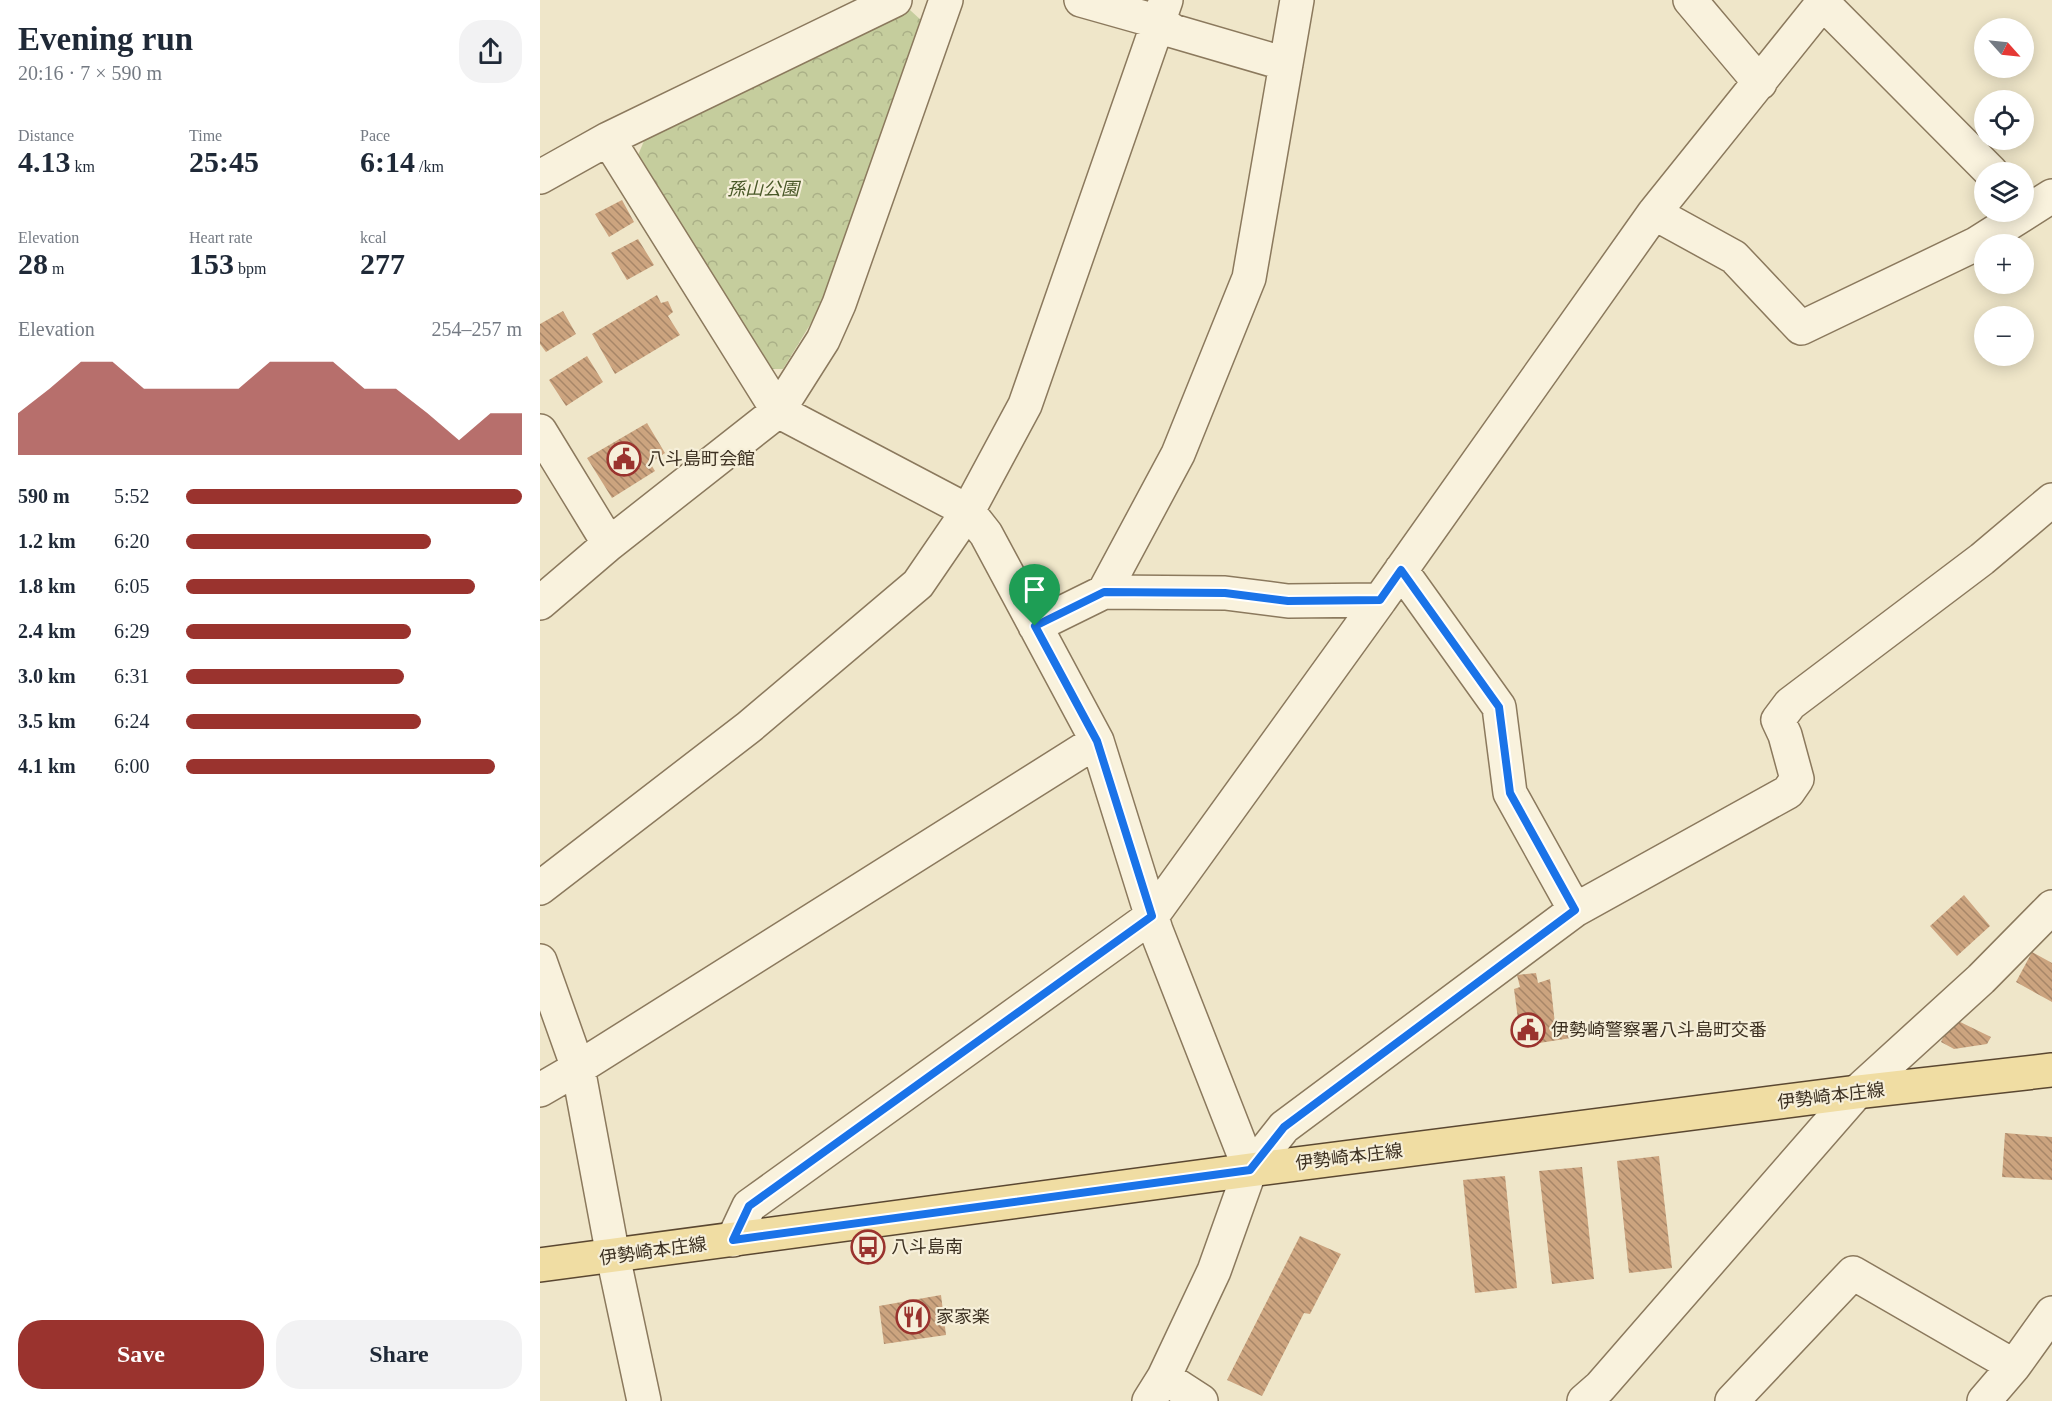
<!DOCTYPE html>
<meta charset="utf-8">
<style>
body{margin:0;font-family:"Times New Roman","Noto Sans JP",serif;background:#f2f2f3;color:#1f2937;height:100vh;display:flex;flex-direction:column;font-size:22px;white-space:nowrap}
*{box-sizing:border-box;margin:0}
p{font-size:20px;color:#747a83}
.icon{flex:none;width:33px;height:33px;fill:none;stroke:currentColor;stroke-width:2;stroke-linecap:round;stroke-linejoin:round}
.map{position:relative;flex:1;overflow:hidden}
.drawer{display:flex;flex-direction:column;background:#fff;width:540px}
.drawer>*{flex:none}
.needle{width:39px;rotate:117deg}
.tools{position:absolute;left:1434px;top:18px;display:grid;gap:12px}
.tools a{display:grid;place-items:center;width:60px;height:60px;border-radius:50%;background:#fff;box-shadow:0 3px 15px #0003;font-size:30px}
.pin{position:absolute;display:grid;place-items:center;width:51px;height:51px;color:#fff;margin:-62px -26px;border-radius:50% 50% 50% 0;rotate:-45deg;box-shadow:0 0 6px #0007}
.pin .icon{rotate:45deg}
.round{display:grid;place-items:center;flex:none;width:63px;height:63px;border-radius:24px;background:#f2f2f3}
.summary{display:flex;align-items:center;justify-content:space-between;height:102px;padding:0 18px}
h1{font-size:33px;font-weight:800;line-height:45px}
.figures{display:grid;grid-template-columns:repeat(3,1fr);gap:9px;height:102px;padding:6px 18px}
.figures div{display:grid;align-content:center}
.figures b{font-size:30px;font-weight:800}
.figures small{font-size:16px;font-weight:400}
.figures p{font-size:16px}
.chart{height:168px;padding:12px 18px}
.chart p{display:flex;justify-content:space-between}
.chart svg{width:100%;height:108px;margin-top:6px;fill:#9a332e;opacity:.7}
.cta{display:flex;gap:12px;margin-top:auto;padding:12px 18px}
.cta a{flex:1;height:69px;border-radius:24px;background:#9a332e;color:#fff;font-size:24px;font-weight:800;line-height:69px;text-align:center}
.cta a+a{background:#f2f2f3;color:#1f2937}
ul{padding:0 18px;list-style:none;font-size:20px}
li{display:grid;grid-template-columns:96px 72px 1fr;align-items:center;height:45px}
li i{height:15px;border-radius:8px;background:#9a332e}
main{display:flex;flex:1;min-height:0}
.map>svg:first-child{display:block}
.forest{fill:url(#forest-crowns)}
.building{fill:url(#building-back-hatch)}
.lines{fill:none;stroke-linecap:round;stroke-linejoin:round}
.minor-casing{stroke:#8b795d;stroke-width:36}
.major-casing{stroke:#5a4731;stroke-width:36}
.minor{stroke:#f9f2dd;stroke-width:33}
.major{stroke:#f0dda3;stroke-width:33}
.route-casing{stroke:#fff;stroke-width:12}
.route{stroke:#1a73e8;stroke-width:8}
.labels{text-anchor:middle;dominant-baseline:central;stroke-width:4.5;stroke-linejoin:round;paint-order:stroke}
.park-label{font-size:18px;font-style:italic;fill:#495828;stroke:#f6efd9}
.poi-label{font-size:18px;fill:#3c3021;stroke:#f6efd9;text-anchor:start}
.street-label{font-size:18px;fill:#3c3021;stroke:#f6efd9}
</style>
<main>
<section class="drawer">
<div class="summary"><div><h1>Evening run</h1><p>20:16 · 7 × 590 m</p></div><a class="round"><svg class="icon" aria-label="share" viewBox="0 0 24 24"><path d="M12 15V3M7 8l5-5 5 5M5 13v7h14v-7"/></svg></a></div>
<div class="figures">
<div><p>Distance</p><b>4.13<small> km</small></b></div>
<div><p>Time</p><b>25:45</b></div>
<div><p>Pace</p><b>6:14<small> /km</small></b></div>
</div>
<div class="figures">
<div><p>Elevation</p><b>28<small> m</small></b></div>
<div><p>Heart rate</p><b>153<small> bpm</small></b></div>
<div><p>kcal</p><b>277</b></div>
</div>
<div class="chart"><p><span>Elevation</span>254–257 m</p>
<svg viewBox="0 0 160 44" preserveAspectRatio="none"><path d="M0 44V27L10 17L20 6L30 6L40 17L50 17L60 17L70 17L80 6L90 6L100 6L110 17L120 17L130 27L140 38L150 27L160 27V44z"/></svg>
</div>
<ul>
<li><b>590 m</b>5:52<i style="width:100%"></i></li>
<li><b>1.2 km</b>6:20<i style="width:73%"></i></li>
<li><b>1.8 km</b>6:05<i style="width:86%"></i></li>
<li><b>2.4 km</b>6:29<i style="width:67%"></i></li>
<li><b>3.0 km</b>6:31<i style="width:65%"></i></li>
<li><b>3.5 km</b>6:24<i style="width:70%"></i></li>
<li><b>4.1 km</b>6:00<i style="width:92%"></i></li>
</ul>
<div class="cta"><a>Save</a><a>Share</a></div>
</section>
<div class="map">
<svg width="1512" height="1401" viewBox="0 0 1512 1401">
<defs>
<pattern id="forest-crowns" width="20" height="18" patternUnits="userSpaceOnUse" patternTransform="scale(1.5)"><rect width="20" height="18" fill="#c5cd9d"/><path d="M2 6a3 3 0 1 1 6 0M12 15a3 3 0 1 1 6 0" fill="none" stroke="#aab087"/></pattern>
<pattern id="building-back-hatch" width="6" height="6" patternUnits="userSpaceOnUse" patternTransform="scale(1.5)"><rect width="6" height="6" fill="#cca47f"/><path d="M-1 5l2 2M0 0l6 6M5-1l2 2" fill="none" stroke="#a78668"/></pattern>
</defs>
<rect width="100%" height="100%" fill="#efe6c9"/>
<!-- forest -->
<path class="forest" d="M370,10L382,21L282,305L243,369H221L95,162L104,141Z"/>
<!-- building -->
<path class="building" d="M82,200L94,222L69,237L55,214Z
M98,239L114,265L87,280L71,253Z
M117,295L121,303L128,301L133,312L128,316L140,335L75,374L52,334Z
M23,311L36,334L6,352L0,344V324Z
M47,356L63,382L26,406L9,380Z
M107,423L125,453L110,463L115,471L72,498L47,458Z
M1424,895L1450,926L1417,956L1390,926Z
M1492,952L1512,963V1002L1476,982Z
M996,973L998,983L1010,979L1015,1024L1029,1022L1031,1038L993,1044L991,1020L978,1019L974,989L980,987L977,975Z
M1412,1018L1451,1037L1447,1044L1414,1049L1401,1042Z
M1465,1133L1512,1137V1180L1462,1177Z
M1119,1156L1132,1268L1089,1273L1077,1161Z
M1042,1167L1054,1279L1012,1284L999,1171Z
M965,1176L977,1288L935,1293L923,1180Z
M760,1236L801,1254L770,1314L764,1313L722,1396L687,1380Z
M401,1295L406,1335L344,1344L339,1306Z"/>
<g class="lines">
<!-- minor casing -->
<g class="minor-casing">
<path id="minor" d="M541,0L619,22L633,31L746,64
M1150,0L1220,83
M1283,3L1451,172
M68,139L238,411L428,511L446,534L557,741L616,930L710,1170
M0,177L68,139L355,0
M1114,213L1194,257L1261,328L1436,244L1512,196
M0,431L69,544
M861,570L959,707L970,793L1035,910
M564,592L638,454L709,278L757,0
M0,603L69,544L238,411L283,340L299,304L406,0
M495,626L564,592L685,593L748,601L840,600L1114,213L1285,0
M0,888L209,727L378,584L428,511L485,405L626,0
M0,961L38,1068L73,1256L104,1401
M0,1090L38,1068L557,741
M193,1240L209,1206L612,916L840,600
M624,1377L661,1401
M609,1401L624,1377L674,1271L710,1170L744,1127L1035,910L1248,792L1257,779L1245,735L1238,720L1250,704L1442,559L1512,500
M1044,1401L1060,1387L1317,1092L1441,979L1512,907
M1192,1401L1313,1273L1474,1366
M1444,1401L1474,1366L1512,1313"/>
</g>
<!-- major casing -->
<g class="major-casing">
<path id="major" d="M0,1265L710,1170L1317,1092L1512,1070"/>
</g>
<!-- minor -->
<use href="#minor" class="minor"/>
<!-- major -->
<use href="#major" class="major"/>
</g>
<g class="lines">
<!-- route casing -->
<g class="route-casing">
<path id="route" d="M861,570L959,707L970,793L1035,910L744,1127L710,1170L193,1240L209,1206L612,916L557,741L495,626L564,592L685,593L748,601L840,600Z"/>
</g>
<!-- route -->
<use href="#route" class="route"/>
</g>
<!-- icons -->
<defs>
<g id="civic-ring" transform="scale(1.725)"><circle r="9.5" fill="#f6efd9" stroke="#9a332e" stroke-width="1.5"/><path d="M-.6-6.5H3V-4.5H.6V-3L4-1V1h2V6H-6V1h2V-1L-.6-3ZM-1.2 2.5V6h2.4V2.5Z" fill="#9a332e"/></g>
<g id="bus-ring" transform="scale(1.725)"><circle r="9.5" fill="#f6efd9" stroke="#9a332e" stroke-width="1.5"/><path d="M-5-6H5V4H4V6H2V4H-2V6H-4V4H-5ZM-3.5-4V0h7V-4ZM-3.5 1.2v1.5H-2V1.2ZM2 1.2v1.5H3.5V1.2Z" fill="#9a332e"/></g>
<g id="restaurant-ring" transform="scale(1.725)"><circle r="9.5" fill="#f6efd9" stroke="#9a332e" stroke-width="1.5"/><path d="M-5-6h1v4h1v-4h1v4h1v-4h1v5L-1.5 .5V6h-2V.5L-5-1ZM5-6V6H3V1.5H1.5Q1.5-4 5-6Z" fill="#9a332e"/></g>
</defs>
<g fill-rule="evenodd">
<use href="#civic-ring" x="84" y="459"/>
<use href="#civic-ring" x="988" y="1030"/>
<use href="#bus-ring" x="328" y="1247"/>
<use href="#restaurant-ring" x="373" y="1317"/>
</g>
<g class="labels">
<!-- park labels -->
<g class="park-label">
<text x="223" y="189">孫山公園</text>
</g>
<!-- poi labels -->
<g class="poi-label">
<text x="107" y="459">八斗島町会館</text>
<text x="1011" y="1030">伊勢崎警察署八斗島町交番</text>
<text x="351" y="1247">八斗島南</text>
<text x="396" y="1317">家家楽</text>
</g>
<!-- street labels -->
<g class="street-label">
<text transform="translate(1291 1096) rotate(-7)">伊勢崎本庄線</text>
<text transform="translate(809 1157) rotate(-7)">伊勢崎本庄線</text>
<text transform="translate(113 1251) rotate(-8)">伊勢崎本庄線</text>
</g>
</g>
</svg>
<div class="tools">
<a><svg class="needle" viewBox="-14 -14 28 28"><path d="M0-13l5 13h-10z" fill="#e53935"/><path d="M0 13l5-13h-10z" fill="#747a83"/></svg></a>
<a><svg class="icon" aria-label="locate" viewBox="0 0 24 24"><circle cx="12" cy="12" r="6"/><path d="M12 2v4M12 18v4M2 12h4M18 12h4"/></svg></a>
<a><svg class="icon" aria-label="layers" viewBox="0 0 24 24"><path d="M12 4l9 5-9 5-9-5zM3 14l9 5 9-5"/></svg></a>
<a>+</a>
<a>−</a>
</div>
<div class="pin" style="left:495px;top:626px;background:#1e9e55"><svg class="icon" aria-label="arrive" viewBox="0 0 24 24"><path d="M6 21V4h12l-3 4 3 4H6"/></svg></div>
</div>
</main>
